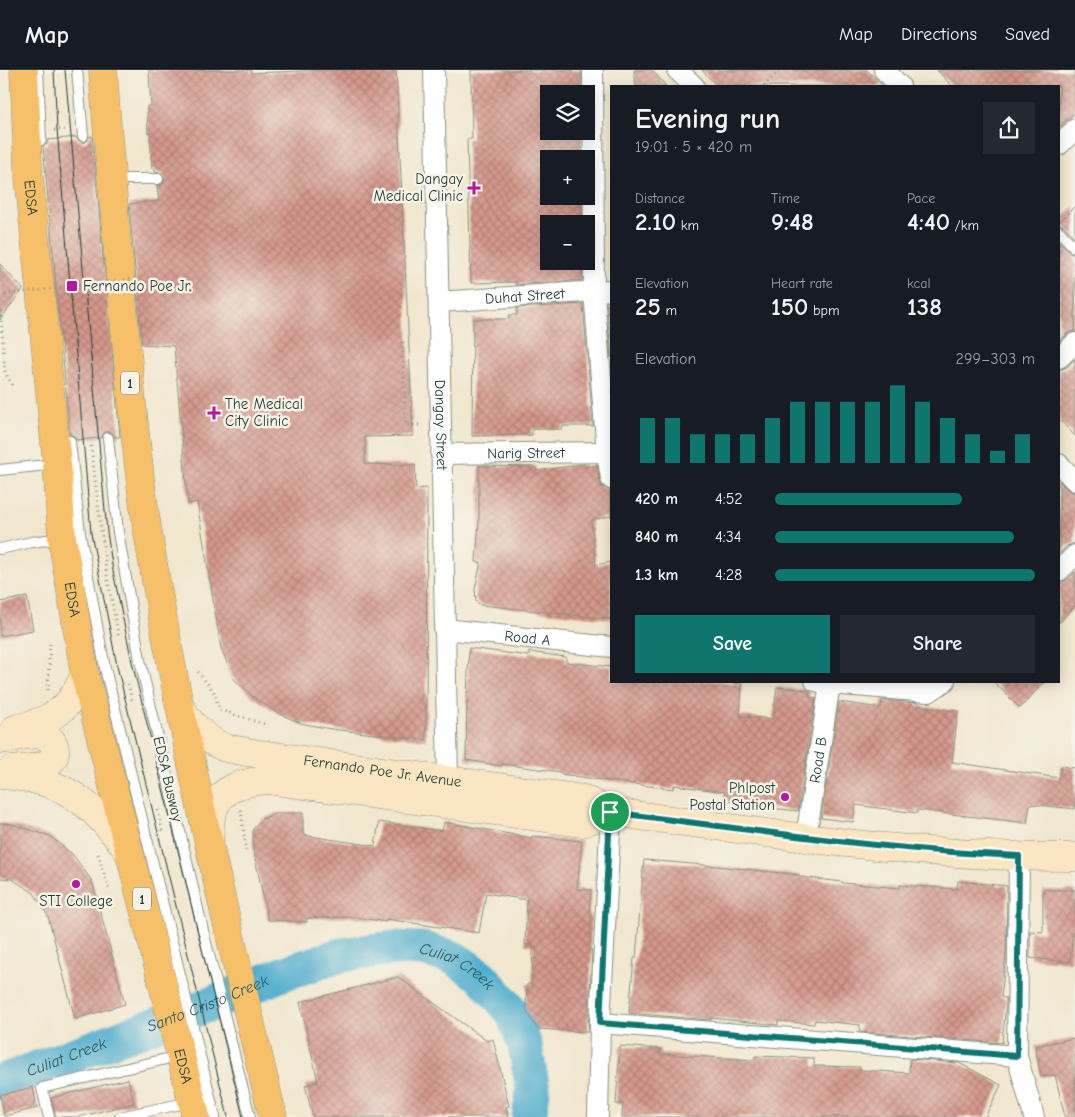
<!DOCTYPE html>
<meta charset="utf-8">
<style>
body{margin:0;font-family:"Comic Neue",sans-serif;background:#242831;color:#f1f3f6;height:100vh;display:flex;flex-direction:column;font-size:19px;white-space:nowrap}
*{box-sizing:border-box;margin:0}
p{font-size:16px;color:#9ea1a6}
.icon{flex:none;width:28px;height:28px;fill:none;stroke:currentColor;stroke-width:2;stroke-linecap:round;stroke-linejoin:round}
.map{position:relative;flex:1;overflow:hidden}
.panel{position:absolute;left:610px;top:15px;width:450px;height:598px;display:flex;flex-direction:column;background:#171b24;border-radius:0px;box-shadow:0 2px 12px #0003}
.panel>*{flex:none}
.controls{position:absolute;left:540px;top:15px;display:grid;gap:10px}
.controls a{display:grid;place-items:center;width:55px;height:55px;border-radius:0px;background:#171b24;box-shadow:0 2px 12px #0003;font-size:25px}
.pin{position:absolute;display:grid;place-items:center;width:42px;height:42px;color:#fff;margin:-21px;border:2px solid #fff;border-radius:50%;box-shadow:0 1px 5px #0007}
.round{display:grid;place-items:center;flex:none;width:52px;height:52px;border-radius:0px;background:#242831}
.summary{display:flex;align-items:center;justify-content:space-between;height:85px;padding:0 25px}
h1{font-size:28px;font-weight:700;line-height:38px}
.metrics{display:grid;grid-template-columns:repeat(3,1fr);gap:8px;height:85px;padding:5px 25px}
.metrics div{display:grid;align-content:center}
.metrics b{font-size:25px;font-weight:700}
.metrics small{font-size:14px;font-weight:400}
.metrics p{font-size:14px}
.chart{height:140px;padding:10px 25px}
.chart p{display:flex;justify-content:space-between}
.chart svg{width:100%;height:90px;margin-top:5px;stroke:#0f766e;stroke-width:6}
.cta{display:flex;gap:10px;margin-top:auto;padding:10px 25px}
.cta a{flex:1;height:58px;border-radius:0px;background:#0f766e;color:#fff;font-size:20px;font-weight:700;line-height:58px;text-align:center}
.cta a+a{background:#242831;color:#f1f3f6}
ul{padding:0 25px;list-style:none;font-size:16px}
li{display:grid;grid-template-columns:80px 60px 1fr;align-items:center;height:38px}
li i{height:12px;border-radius:6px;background:#0f766e}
header{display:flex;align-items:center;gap:30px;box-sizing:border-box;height:70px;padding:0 25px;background:#171b24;border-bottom:1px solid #363941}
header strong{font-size:24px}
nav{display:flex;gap:28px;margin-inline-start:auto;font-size:18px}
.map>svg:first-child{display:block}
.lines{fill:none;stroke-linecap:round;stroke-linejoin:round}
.river{stroke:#4fadce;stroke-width:35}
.building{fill:url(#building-cross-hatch)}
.lane-casing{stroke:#889282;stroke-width:12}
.street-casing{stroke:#889282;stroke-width:22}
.secondary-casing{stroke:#889282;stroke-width:29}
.highway-casing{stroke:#889282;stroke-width:29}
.path{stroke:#889282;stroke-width:3;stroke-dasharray:1 4;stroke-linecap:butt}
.lane{stroke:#fff;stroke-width:10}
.street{stroke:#fff;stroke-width:20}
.secondary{stroke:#fbe6c4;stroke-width:28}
.highway{stroke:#f6c06b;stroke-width:28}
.tram{stroke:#1f3d34;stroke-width:1}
.path-bridge{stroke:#889282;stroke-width:3;stroke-dasharray:1 4;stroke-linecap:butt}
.route-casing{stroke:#fff;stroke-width:10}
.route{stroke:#0f766e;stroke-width:6}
.poi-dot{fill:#b5179e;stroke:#f7f3e8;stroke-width:2}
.labels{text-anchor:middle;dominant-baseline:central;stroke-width:5;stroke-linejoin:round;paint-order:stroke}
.shield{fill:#f7f3e8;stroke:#60746a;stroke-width:1}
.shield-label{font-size:14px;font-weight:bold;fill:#1f3d34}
.poi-label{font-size:15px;fill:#1f3d34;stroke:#f7f3e8;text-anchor:end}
.street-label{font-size:15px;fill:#1f3d34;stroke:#f7f3e8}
.water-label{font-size:16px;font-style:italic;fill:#2b595a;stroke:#f7f3e8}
</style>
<header>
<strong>Map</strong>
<nav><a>Map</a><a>Directions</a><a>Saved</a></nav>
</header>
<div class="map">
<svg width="1075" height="1047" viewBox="0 0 1075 1047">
<defs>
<pattern id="building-cross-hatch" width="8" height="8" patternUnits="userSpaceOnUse" patternTransform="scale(1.25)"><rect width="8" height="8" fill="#d6988c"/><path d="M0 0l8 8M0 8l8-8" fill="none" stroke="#ad7d73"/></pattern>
</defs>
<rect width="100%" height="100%" fill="#f7f3e8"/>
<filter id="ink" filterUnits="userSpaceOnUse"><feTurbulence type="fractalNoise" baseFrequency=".02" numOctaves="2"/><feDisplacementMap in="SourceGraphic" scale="10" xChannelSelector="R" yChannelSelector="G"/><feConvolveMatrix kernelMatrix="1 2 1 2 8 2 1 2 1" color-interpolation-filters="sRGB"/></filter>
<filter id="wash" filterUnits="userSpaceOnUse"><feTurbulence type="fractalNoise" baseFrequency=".0096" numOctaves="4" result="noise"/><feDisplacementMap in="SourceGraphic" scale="20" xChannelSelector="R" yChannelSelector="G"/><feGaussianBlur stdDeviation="1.12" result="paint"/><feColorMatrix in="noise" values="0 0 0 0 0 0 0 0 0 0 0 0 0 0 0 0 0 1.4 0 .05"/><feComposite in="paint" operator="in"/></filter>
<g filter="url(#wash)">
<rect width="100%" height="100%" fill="#f1e7cf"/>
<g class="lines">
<!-- river -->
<path class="river" id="s1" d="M0,1012L208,935L282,904L341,885L393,878L423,879L454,888L481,906L513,943L525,976L533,1020L529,1047"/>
</g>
<g id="blocks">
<!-- building -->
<path class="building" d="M149,0H251V3L327,0H396L413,366L365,367V394L415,395L416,419L427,418L426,670L331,659L300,653L276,642L253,627L233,608L221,578L197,432L188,434L174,276L142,274L129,134L159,131L157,116L162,115L165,109L162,103L155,102V99H152L150,62L148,63L147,36H151Z
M471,0H581V24H549V61H580V89H549V126H575V130H581V152L549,153V191H582V210L516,215V212L471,213L467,69H472Z
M634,0H652L666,16H636Z
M702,0H867L883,16H717Z
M937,0H1075V42L1059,57V16H952Z
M90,66H92L120,367H115L113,364L108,361L104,363L101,368L77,370L75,367L70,364L43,76L47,74L48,70L76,67L78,70L83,73L87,71Z
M1075,136V168L1064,156L1059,154V152Z
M1059,171L1070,183L1075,185V261L1067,264L1059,272Z
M0,194L23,219L0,250Z
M583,234L593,356H562V359H532V365L472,366L473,249H509V245H517V238Z
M611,234V288L607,235Z
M1075,289V366L1059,349V300L1067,297Z
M584,394L585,397L597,395L601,416L609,420L611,446L591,450L596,495L611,492V549L481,535L476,531L475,519L481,492H476L479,451V396L536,397V401Z
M1059,411L1067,419L1075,423V473L1067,476L1059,484Z
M1075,502V536L1059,553V513L1067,510Z
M27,527L33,560L0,566V532Z
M469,578L529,586V582L566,587V592L611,597V611H716L742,614L740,646L773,649L777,617L807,620L810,621L809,627L816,628L798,741L762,737V734L724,731L725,722L674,715L673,719L601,710L561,704V702L502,694V696L466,690L467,628Z
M993,611H1045L1020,638Z
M882,630L918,633V636L958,641L952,692L1059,708L1061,696L1075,698V739L1030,734L1027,753L917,740V743L856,735L853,752L821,748L839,632L881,638Z
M276,743H303V765L375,776L379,752L442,761L444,752L532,768V766L582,771L577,819L591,820L589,843L591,844L590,880H592L588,962L537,959L526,939L527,914H532L533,875H525L527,830L486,823L479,863L386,849V852L355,847L307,848V852L268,850L253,778V759L262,749Z
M0,753L11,754L50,766L73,785L92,811L125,934L75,949L48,846L34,823L12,809L0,808Z
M644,790L717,796L800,805V807L843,812V813L900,818V815L957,819L958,811L1007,816L1006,885L1001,927L1006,928V934L1002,973L859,962L860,955L815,950L814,954L778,951V955L711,948V950L629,943L634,888H636Z
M1043,820H1075V862H1073L1070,892L1030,888V861L1043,862Z
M398,907L487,971L493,969L509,1036L506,1037L509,1047H313L305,1015L318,1012L300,932Z
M1075,968V1047H1065L1055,1005L1041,1007L1035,976Z
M620,976L660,979V984L755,990V986L814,988V996L860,997V1000L909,1003L910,989L959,993L1001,1015L985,1047H622L623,1034H616Z
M128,1009L134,1033L78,1047H56L51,1028Z
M33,1017L37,1038L4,1046L0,1025Z"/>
</g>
</g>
<g filter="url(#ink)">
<use href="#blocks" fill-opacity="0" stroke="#889282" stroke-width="1"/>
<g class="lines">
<!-- lane casing -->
<g class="lane-casing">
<path id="lane" d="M38,0L41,70
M77,0L83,66
M112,109H158
M1059,161L1075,178
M108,368L118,462L140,590L204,865L250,1047
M70,371L80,464L105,598L215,1047
M0,400L56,394
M0,479L32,472L61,468
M49,1047L42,1018L179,986
M120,1047L190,1032"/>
</g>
<!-- street casing -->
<g class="street-casing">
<g id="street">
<path id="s2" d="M434,0L448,710"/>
<path d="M593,0L594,222L607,383L611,409"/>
<path d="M677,0L694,16"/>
<path d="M884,0L900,16"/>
<path d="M1059,75L1075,59"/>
<path id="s3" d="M439,232L611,220"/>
<path d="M1059,288L1075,273"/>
<path id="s4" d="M441,384L611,382"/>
<path d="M1059,394L1075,411"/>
<path d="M1059,501L1075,485"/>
<path id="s5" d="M444,559L611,577"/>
<path d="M815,611L830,614L929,622L945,611"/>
<path id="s6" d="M806,767L830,614"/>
<path d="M1019,785L1017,986L1034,1047"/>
<path d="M600,953L1017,986"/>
<path d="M598,1047L600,953L611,742"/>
</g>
</g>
<!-- secondary casing -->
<g class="secondary-casing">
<g id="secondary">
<path id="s7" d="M178,630C185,650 204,668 223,677C230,680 239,680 246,682L584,729L611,742C764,762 920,788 1075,787"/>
<path d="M15,659C54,649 68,642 85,605"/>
<path d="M0,670C13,668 30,663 42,665C48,667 52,670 54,675C62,699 26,698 11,700"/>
<path d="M0,705C64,708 92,733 129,782"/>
<path d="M209,772C210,762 209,750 213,741C221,717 244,712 267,710L582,753L611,742"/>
</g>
</g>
<!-- highway casing -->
<g class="highway-casing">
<g id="highway">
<path id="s8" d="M24,0L28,97L57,394L62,468L85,605L196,1047"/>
<path d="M103,0C109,91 118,181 126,271C132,333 137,396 147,457C179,656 226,851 273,1047"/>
</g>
</g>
<!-- path -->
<path class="path" d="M764,16L780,0
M54,60L68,59
M0,236L5,302L13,317
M402,272L406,355H423
M91,376L106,500L119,569
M198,602L213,620L220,640
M128,614L132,630
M48,620L50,573
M220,640L264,654
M158,740L162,761
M241,740L246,781
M98,784L109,820"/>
<!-- lane -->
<use href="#lane" class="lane"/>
<!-- street -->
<use href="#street" class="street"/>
<!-- secondary -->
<use href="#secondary" class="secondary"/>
<!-- highway -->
<use href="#highway" class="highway"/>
<!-- tram -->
<path class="tram" d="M54,0L57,59L91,463L117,596L228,1047
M65,0L107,462L113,501L132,592L243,1047"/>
<!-- path-bridge -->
<path class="path-bridge" d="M0,225L139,208"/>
</g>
</g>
<g class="lines" filter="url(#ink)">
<!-- route casing -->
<g class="route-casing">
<path id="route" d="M610,742C746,759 882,780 1019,786L1017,986L600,953Z"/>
</g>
<!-- route -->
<use href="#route" class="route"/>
</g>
<!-- markers -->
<g class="poi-dot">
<path d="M471.5 110.5h5v5h5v5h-5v5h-5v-5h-5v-5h5z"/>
<rect x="66" y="210" width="12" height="12" rx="2.5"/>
<path d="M211.5 335.5h5v5h5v5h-5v5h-5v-5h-5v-5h5z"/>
<circle cx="785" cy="727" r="5"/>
<circle cx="76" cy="814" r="5"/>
</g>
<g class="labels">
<!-- shield labels -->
<g class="shield">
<rect x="121" y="301.5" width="18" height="23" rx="4"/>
<rect x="133" y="817.5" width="18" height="23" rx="4"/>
</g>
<g class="shield-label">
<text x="130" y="313">1</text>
<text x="142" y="829">1</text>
</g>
<!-- poi labels -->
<g class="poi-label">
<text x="463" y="109">Dangay<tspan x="463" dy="17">Medical Clinic</tspan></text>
<text x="83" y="216" text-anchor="start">Fernando Poe Jr.</text>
<text x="225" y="334" text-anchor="start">The Medical<tspan x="225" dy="17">City Clinic</tspan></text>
<text x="775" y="718">Phlpost<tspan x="775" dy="17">Postal Station</tspan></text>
<text x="76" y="831" text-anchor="middle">STI College</text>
</g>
<!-- street labels -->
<g class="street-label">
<text stroke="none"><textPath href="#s8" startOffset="128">EDSA</textPath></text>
<text stroke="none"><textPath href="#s3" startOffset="86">Duhat Street</textPath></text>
<text stroke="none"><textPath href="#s2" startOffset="355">Dangay Street</textPath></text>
<text stroke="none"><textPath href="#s4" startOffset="85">Narig Street</textPath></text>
<text stroke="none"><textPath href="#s8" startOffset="532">EDSA</textPath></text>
<text stroke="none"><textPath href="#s5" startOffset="84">Road A</textPath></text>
<text stroke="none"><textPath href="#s6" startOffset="78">Road B</textPath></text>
<text stroke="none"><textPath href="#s7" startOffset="228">Fernando Poe Jr. Avenue</textPath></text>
<text transform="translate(168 709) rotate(77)">EDSA Busway</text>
<text stroke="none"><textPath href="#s8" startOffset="1012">EDSA</textPath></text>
</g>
<!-- water labels -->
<g class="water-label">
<text stroke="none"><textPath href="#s1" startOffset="485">Culiat Creek</textPath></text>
<text stroke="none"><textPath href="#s1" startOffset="222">Santo Cristo Creek</textPath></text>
<text stroke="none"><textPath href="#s1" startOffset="71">Culiat Creek</textPath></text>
</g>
</g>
</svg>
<div class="controls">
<a><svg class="icon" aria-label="layers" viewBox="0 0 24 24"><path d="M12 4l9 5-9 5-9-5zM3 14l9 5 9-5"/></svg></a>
<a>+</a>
<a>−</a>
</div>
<div class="pin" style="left:610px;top:742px;background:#1e9e55"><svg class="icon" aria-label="arrive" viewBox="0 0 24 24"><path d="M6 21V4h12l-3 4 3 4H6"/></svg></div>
<section class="panel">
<div class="summary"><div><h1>Evening run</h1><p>19:01 · 5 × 420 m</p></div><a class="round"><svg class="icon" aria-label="share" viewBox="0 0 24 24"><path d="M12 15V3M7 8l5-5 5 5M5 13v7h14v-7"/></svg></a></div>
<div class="metrics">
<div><p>Distance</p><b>2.10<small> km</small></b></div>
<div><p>Time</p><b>9:48</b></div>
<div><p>Pace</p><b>4:40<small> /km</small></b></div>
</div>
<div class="metrics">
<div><p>Elevation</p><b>25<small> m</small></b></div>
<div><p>Heart rate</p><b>150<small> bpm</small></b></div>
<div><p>kcal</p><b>138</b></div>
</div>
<div class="chart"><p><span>Elevation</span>299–303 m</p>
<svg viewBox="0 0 160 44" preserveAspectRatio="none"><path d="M5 44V22M15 44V22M25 44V30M35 44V30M45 44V30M55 44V22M65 44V14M75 44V14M85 44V14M95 44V14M105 44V6M115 44V14M125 44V22M135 44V30M145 44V38M155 44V30"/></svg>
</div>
<ul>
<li><b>420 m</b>4:52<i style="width:72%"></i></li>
<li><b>840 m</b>4:34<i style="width:92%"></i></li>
<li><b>1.3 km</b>4:28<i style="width:100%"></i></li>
</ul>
<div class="cta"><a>Save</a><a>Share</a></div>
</section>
</div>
